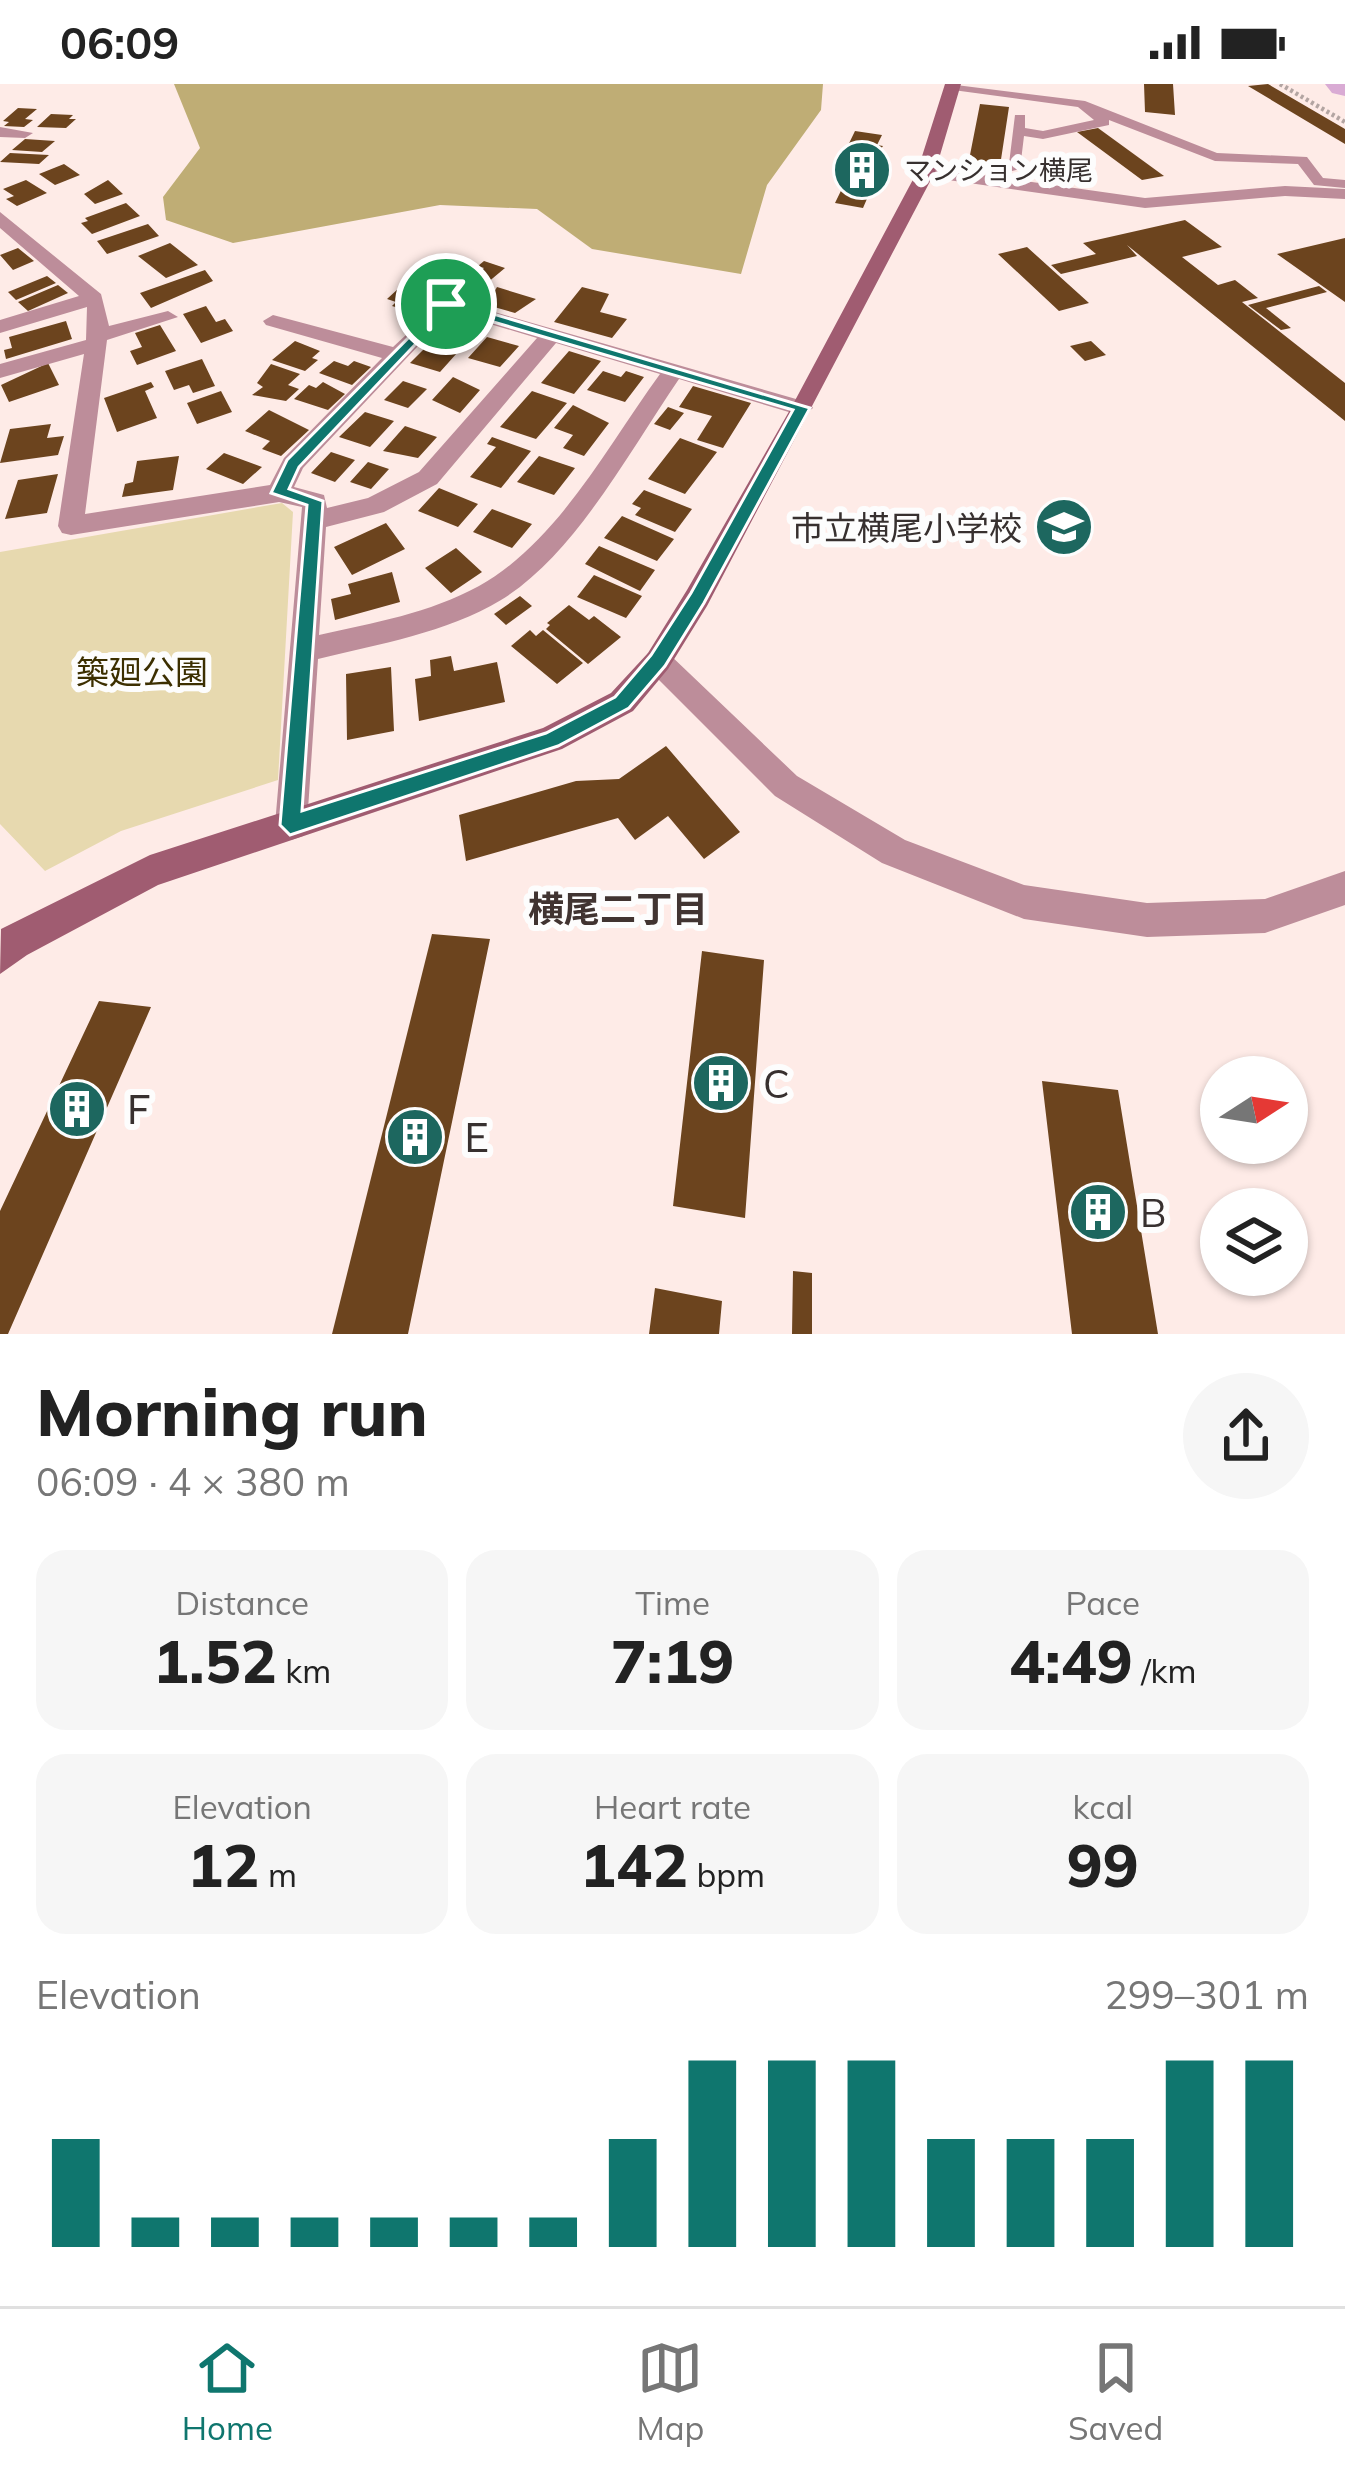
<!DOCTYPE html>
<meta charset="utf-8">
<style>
body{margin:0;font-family:Mulish,"Noto Sans JP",sans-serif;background:#f6f6f6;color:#222;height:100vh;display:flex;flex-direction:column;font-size:45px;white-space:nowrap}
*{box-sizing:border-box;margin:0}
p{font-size:39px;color:#767676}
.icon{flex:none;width:66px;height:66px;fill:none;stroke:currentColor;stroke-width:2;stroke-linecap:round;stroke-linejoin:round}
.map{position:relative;height:1250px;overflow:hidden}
.drawer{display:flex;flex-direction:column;background:#fff;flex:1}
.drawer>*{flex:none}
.needle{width:78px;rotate:78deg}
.buttons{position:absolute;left:1200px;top:972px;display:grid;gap:24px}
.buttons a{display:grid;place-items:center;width:108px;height:108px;border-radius:50%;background:#fff;box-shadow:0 3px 9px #0004;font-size:60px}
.pin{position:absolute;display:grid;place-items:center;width:102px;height:102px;color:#fff;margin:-51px;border:6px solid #fff;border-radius:50%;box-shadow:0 3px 12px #0007}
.round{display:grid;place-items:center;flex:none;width:126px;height:126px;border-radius:63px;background:#f6f6f6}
.overview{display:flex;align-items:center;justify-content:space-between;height:204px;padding:0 36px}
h1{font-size:66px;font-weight:800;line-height:90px}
.metrics{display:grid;grid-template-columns:repeat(3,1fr);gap:18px;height:204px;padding:12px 36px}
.metrics div{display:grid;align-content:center;border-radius:30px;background:#f6f6f6;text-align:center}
.metrics b{font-size:60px;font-weight:800}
.metrics small{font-size:33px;font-weight:400}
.metrics p{font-size:33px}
.chart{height:336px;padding:24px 36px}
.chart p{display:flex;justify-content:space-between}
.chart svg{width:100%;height:216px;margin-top:12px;stroke:#0f766e;stroke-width:6}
.status{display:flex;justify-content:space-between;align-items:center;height:84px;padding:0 60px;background:#fff;direction:ltr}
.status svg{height:33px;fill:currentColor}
.dock{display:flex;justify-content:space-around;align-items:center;height:168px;border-top:3px solid #e0e0e0;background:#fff;font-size:33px;color:#767676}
.dock a{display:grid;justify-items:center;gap:6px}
.dock .current{color:#0f766e}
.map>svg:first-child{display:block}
.green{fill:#e7d9af}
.forest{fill:#bfad75}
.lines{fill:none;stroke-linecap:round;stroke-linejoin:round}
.river{fill:#d9abd4;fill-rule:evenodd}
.building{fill:#6c441e}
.path{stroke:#b3a5a2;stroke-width:4.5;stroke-dasharray:3 3;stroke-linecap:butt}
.lane{fill:#bd8d9a;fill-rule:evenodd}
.street{fill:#bd8d9a;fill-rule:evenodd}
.secondary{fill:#a05c71;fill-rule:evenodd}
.route{fill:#0f766e;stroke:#fff;stroke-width:3;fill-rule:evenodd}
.labels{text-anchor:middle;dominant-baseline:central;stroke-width:12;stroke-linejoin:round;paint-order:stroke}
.far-poi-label{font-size:27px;fill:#37302f;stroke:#fdfdfd;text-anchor:start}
.poi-label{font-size:33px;fill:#37302f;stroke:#fdfdfd;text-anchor:end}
.park-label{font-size:33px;fill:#3c2f00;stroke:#fdfdfd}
.neighbourhood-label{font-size:36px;font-weight:bold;fill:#413431;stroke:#fdfdfd}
.near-poi-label{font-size:39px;fill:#37302f;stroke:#fdfdfd;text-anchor:start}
</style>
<div class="status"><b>06:09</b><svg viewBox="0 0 49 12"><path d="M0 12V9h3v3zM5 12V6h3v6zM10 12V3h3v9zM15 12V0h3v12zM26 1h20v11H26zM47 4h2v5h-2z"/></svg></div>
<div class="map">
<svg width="1345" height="1250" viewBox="0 0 1345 1250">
<rect width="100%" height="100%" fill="#feebe7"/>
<!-- green -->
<path class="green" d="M282,419L293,428L278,696L121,747L45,787L0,740V468Z"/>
<!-- forest -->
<path class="forest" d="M174,0H823L821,26L767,101L741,190L592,165L537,125L440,121L233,159L166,136L163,113L200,64Z"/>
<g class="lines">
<!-- river -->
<path class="river" d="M1325,0H1345V12L1332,9Z"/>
</g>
<!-- building -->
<path class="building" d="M1144,0H1173L1175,31L1145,28Z
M1268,0L1345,45V60L1248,2Z
M980,20L1009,23L1000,82L969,76Z
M18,24L37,25L25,35L33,36L24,43L4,42L9,38L3,37Z
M51,30L73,31L69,35H76L66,44L37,43Z
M1098,44L1164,92L1142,96L1077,48Z
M855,47L882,51L877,61L883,62L866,85L879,87L863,124L835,119L853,82L839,80Z
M25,55L55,57L42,68L12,66Z
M10,69L49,71L39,80L0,78Z
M64,80L80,91L55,101L39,90Z
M26,96L47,109L17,122L6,115L14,112L3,105Z
M108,96L123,110L95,120L84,110Z
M126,119L140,132L92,150L81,139L88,137L85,134Z
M1185,136L1222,163L1182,173L1218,201L1235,196L1258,214L1242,218L1345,299V337L1127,161L1137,172L1061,190L1051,181L1096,170L1083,159Z
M148,140L159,152L107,170L97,157Z
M1345,154V218L1277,170Z
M170,159L198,181L166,194L138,172Z
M1027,163L1089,219L1059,227L998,170Z
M18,164L34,177L13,186L0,171Z
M484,177L505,184L481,204L476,202L483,196L474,193L484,184L478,182Z
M205,186L213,197L151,224L140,209Z
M47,192L56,199L16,216L8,208Z
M58,201L68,209L28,227L18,218Z
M1319,202L1327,208L1266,224L1291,244L1281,246L1248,221Z
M497,203L536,215L515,229L487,221Z
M582,203L609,210L600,228L627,235L612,254L554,238Z
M399,204L425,212L419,218L426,220L416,229L392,222L396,218L387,215Z
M206,222L216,238L225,235L233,247L201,259L183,230Z
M66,237L72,255L6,275L4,266L12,264L9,253Z
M451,238L479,246L462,265L441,259L445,255L436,252Z
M160,241L176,267L137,281L130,267L142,263L135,249Z
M487,253L519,262L500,283L468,274Z
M295,257L320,267L312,274L318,276L305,287L272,276Z
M1091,257L1106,271L1085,277L1070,262Z
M428,261L457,269L440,288L410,279Z
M569,267L601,277L574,310L541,299Z
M202,275L215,302L193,309L189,301L174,306L165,287Z
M334,277L348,282L354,277L371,283L352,301L319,289Z
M48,279L59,301L9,318L1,301Z
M271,280L300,290L288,301L299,305L286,317L252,311L263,303L257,299Z
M603,287L621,293L626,287L644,293L625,318L587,306Z
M453,293L480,306L460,329L432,316Z
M403,297L427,305L408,324L384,316Z
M151,298L154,303L145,307L157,334L117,348L104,314Z
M323,298L345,310L328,326L294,315L309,301L316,304Z
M693,302L751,319L723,364L697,356L712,332L679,323Z
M221,307L232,328L197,340L187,319Z
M532,307L567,319L536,355L500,343Z
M573,321L609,339L584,372L563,364L573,351L554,344Z
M668,323L684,329L670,346L654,340Z
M269,326L309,346L281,372L262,365L270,357L245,347Z
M365,328L394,337L370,363L339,353Z
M51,340L47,354L64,352L58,371L0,379L10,345Z
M405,342L437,353L418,374L383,367Z
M492,353L531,367L501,404L470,393L496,363L487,360Z
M680,354L717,368L685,410L648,395Z
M331,368L355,376L335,398L311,389Z
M224,369L262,383L243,400L206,385Z
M179,372L173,406L122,413L125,400L133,398L137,377Z
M539,372L575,384L554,411L517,398Z
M368,378L389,385L371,405L350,398Z
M58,390L47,429L5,435L18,396Z
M439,404L478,420L458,443L418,427Z
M644,406L692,425L675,448L635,431L641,424L632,420Z
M492,425L532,440L512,464L473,448Z
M622,432L674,455L657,477L604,454Z
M386,439L405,465L352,491L334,463Z
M599,462L655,486L640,507L585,480Z
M456,464L482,488L451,509L425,484Z
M392,488L400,518L335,536L331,515L351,510L348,500Z
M594,491L642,512L626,534L577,513Z
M520,512L532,522L506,541L494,530Z
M569,521L589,536L594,532L621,553L588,580L546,545L550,541L547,539Z
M530,546L536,552L543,546L583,579L557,600L511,562Z
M451,572L454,587L497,578L505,618L419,637L415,595L431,592L430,576Z
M391,583L394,647L347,656L346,590Z
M666,662L740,748L704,775L668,732L635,756L618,734L466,777L459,731L576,697L619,695Z
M432,850L490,855L408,1250H332Z
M702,867L764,876L745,1134L673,1122Z
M99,917L151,923L8,1250H0V1127Z
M1042,997L1118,1006L1158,1250H1072Z
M793,1187L812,1189V1250H792Z
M655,1204L722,1217L719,1250H649Z"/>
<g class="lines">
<!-- path -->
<path class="path" d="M1280,0L1345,38"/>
<!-- lane -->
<path class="lane" d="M948,0L1085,17L1217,69L1307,73L1323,94L1345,96V104L1314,101L1298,80L1215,77L1109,36V41L1043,55L1024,52L1020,85L1008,88L1015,31H1025V44L1043,47L1094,36L1078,23L953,6Z"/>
<!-- street -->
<path class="street" d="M0,43L33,49L25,54L0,53Z
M926,83L1145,114L1285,102L1345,105V115L1285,112L1145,124L920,92V84Z
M0,128L101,210L109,242L168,227L178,233L107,256L85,430L270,401L284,374L382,274L266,241L263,237L273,231L393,263L446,214L810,319L813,324L802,332L679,295C630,366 575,471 501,516C446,549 379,560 318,575L307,741L303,752L291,756L279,752L275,741L302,423L279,418L71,451L62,449L58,442L84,270L0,294V280L86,256L87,223L0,249V236L79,212L0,144ZM450,228L537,254L419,388L368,414L327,424L324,411L294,403L303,384ZM556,259L660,290C608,361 558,458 479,502C430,529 373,539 319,551L326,443L384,428L437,400Z
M658,565L668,569L797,692L905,756L1024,801L1147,819L1265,815L1345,787V821L1265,849L1147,853L1024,835L882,779L775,712L648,585L644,577L648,569Z"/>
<!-- secondary -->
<path class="secondary" d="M945,0H961L935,88L707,522L668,585L633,627L562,665L158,801L27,871L0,890L1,845L150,771L543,644L611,609L648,569L687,506L791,324L917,88Z"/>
</g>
<!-- route -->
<path class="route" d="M446,216L810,324L704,519L665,582L629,624L558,662L290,751L280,741L307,421L271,409L287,376ZM449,225L793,326L691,509L651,571L615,613L546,649L302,727L323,417L289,405L299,383Z"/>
<!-- icons -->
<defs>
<g id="building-disc" transform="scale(3)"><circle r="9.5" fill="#1d675f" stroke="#fdfdfd"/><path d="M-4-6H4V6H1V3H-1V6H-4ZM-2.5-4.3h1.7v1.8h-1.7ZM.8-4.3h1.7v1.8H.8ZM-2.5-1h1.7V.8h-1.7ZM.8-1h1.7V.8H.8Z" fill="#fff"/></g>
<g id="school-disc" transform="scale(3)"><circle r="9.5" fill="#1d675f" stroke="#fdfdfd"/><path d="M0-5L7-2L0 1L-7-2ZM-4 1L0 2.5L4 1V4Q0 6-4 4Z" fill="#fff"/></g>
</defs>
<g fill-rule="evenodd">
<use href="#building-disc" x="862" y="86"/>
<use href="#school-disc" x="1064" y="443"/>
<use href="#building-disc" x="721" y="999"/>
<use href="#building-disc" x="77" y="1025"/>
<use href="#building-disc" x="415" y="1053"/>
<use href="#building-disc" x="1098" y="1128"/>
</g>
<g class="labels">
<!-- far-poi labels -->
<g class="far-poi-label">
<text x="904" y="86">マンション横尾</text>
</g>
<!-- poi labels -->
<g class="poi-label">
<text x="1022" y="443">市立横尾小学校</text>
</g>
<!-- park labels -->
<g class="park-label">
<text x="142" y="587">築廻公園</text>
</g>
<!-- neighbourhood labels -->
<g class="neighbourhood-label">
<text x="618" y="824">横尾二丁目</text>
</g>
<!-- near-poi labels -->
<g class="near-poi-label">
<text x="763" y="999">C</text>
<text x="119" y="1025">Ｆ</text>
<text x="457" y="1053">Ｅ</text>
<text x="1140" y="1128">B</text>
</g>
</g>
</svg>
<div class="buttons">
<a><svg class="needle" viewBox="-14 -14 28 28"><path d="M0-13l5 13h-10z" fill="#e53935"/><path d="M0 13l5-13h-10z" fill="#767676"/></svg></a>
<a><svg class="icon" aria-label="layers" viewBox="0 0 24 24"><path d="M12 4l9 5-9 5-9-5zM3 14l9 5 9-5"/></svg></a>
</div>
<div class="pin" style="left:446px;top:220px;background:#1e9e55"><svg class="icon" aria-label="arrive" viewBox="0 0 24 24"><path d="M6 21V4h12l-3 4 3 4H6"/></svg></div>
</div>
<section class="drawer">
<div class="overview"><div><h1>Morning run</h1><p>06:09 · 4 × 380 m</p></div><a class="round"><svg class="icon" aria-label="share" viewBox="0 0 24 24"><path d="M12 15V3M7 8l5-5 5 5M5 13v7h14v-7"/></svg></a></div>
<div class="metrics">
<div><p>Distance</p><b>1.52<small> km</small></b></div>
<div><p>Time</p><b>7:19</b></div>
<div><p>Pace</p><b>4:49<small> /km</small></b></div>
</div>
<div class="metrics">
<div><p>Elevation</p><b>12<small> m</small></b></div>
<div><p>Heart rate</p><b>142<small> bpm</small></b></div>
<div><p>kcal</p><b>99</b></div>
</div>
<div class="chart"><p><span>Elevation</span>299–301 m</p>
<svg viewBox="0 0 160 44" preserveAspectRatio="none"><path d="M5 44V22M15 44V38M25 44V38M35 44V38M45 44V38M55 44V38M65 44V38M75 44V22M85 44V6M95 44V6M105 44V6M115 44V22M125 44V22M135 44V22M145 44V6M155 44V6"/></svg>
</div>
</section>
<nav class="dock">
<a class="current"><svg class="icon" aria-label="home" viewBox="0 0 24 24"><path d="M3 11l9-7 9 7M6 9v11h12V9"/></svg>Home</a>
<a><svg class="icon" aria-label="map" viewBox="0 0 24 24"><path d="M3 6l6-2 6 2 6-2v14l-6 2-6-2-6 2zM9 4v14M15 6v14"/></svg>Map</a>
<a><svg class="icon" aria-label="saved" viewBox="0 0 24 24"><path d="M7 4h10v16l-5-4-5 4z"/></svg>Saved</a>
</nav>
